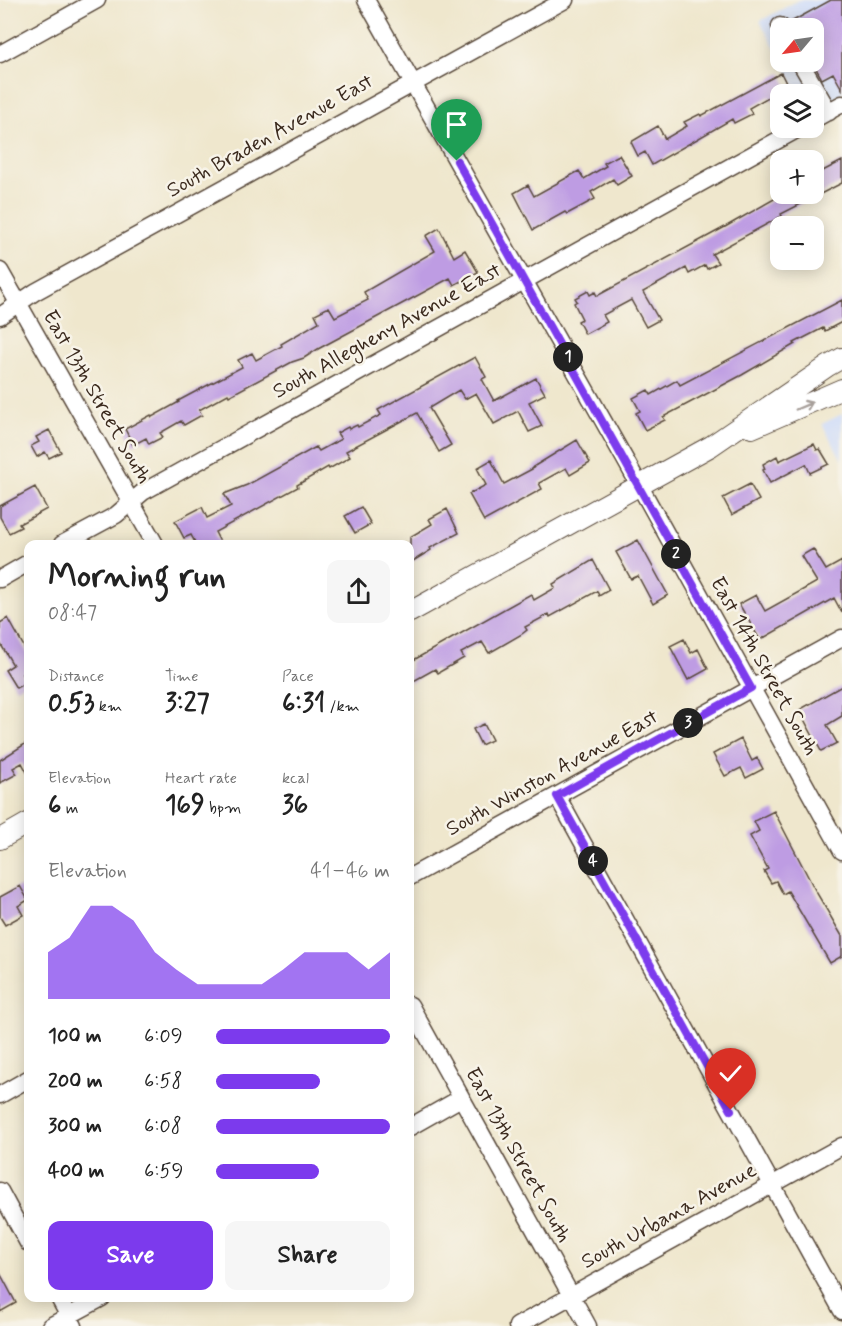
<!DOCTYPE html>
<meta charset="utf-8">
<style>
body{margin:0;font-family:Mynerve,sans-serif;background:#f6f6f6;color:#222;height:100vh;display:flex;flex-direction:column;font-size:22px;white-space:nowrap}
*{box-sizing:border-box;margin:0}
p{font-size:20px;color:#767676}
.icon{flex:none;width:33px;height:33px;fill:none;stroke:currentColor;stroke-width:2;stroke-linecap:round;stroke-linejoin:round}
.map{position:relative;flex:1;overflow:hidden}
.sheet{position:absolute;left:24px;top:540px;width:390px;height:762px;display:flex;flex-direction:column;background:#fff;border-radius:12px;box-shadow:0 3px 15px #0003}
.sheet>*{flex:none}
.needle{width:39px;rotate:241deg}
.buttons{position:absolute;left:770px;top:18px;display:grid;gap:12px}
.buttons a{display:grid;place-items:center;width:54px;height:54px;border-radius:12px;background:#fff;box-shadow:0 3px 15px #0003;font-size:30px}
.pin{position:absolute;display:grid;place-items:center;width:51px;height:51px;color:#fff;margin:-62px -26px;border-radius:50% 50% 50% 0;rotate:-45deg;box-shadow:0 0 6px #0007}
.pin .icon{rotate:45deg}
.km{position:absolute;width:30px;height:30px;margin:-15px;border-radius:50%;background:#222;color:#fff;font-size:16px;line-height:30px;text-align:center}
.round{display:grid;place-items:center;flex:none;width:63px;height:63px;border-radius:12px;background:#f6f6f6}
.headline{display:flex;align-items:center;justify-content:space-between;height:102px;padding:0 24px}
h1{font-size:33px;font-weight:800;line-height:45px}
.metrics{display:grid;grid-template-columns:repeat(3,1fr);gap:9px;height:102px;padding:6px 24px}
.metrics div{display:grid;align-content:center}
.metrics b{font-size:26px;font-weight:800}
.metrics small{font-size:16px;font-weight:400}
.metrics p{font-size:16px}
.chart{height:168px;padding:12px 24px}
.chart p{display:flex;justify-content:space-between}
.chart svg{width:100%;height:108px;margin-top:6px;fill:#7c3aed;opacity:.7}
.action{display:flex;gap:12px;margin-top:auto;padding:12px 24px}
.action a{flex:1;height:69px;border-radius:12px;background:#7c3aed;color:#fff;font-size:24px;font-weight:800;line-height:69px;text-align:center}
.action a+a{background:#f6f6f6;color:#222}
ul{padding:0 24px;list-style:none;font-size:20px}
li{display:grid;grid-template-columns:96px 72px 1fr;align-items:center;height:45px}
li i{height:15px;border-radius:8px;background:#7c3aed}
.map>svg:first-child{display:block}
.built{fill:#cddbfa}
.building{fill:#be9ce3}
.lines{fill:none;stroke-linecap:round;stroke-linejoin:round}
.minor-casing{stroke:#564638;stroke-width:19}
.major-casing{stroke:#564638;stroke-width:22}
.minor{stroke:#fff;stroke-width:16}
.major{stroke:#fff;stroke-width:20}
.oneway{stroke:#a79f9a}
.route-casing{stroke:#fff;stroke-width:12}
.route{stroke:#7c3aed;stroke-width:8}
.labels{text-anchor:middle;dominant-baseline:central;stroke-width:5;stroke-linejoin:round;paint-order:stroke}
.street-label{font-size:21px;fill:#3b2a1e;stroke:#f7f3e8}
</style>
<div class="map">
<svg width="842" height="1326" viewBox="0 0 842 1326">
<rect width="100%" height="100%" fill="#f7f3e8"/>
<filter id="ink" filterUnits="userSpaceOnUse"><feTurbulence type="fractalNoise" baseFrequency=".0167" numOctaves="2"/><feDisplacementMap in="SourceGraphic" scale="12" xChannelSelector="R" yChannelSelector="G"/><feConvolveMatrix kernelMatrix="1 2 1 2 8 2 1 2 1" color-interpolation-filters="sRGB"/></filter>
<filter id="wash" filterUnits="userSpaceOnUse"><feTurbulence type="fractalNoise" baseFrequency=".008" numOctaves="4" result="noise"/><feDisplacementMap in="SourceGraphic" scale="24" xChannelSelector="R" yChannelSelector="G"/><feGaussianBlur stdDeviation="1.35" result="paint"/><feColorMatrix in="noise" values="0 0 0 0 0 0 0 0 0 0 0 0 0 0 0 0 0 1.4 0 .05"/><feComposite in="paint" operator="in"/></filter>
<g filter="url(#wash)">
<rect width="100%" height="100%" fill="#efe7cd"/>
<!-- built -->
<path class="built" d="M799,0H842V94L813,110V94H800L782,62H813V28H780V57L760,21Z
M842,414V460L822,424Z"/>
<g id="blocks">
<!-- building -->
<path class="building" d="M831,0H842V89L833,73L822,79L813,63V28H792L791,22Z
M781,73L790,91L780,94V97L772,101L770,96L749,108L752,114L734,123L732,119L652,165L645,152L638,156L631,142L658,126L665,139L687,126L684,122L700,114L701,116Z
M619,155L632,176L617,185L613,179L591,192L595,199L567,214L565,212L533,230L514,193L528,185L534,196L579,171L584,179L606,166L604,163Z
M842,161V183L781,214L782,216L712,254L718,263L707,269L705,265L689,274L686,268L643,292L659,320L646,327L631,300L603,315L607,322L585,334L578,321L582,319L574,303L577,301L575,298L588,291L590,295L595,292L597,296L725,227L783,194H813V176Z
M439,228L454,257L465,250L478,272L454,285L450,278L318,349L304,358L292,362L229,396L228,394L199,410L202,415L184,425L181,421L160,433L163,437L149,444L146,438L133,445L125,429L151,415L152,417L179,402L178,401L242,367L238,360L252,353L256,360L282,346L281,344L319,322L315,314L329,307L335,317L368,300L364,292L435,251L426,236Z
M842,300V322L825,331L823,328L794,343L795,344L742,375L663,417L665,420L645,430L636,413L640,411L633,398L648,390L651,395L677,380L680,385Z
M475,357L486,377L482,379L494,401L536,378L545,394L529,402L542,426L529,432L518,411L494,424L476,393L465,399L459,390L429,408L451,445L439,452L417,413L346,451L350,457L329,469L328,467L297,485L298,487L215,532L221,544H196L191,535L184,538L175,521L202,507L207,518L231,506L224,494L247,485L316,447L319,451L341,439L337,433L348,427L349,429L357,425L358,427L381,415L378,410Z
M49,430L61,452L49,458L45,452L37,457L31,446L39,442L36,437Z
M577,440L590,463L570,475L566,468L539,483L542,489L484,521L469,494L486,485L477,468L491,460L504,484L534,468L533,467Z
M814,444L817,450L820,449L829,464L810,473L806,464L770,483L763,470L765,469L763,464L777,456L779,461Z
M750,484L759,500L732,515L723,498Z
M35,487L47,509L19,524L21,527L9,533L0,517V506Z
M361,507L371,524L355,533L345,516Z
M447,509L459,533L430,548L431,550L410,563V537L432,524L429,519Z
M638,540L668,595L653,604L638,576L631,579L616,552Z
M813,549L826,570L842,561V613L834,598L760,640L739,604L756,595L765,611L817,582L801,556Z
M593,560L609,590L599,596L597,591L550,617L549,614L525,627L527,630L522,634L489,653L482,642L461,653L464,658L438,673L435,669L410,683V662L531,594L534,600L555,588L553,584Z
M8,618L28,654V671L22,674L27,682L16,688L5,670L13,665L0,643V623Z
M684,639L691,653L698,649L708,669L688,680L670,646Z
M842,686V716L827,725L837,743L821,751L799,710Z
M484,724L492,740L481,745L473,729Z
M741,739L752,761L757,758L763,769L746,778L741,768L725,776L713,754Z
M28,742V774L22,763L13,768L17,774L0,783V760Z
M774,811L815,890L842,936V956L830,963L788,891L783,894L776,881L771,883L764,871L768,869L750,836L759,831L754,821Z
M20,886L28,900L18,906L23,915L5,925L0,917V897Z
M0,1273L16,1303L0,1312Z"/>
</g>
</g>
<g filter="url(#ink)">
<use href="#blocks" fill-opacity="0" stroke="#564638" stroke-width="1.5"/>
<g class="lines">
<!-- minor casing -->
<g class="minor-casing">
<path id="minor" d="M366,0L627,463L842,851
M780,26L782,28
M0,54L97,0
M800,62L829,112
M813,120L842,104
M0,271L155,544
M0,316L35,292L565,0
M62,544L116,515L143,492L800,128
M0,579L28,563
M557,796L842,1311
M410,877L842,638
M410,1005L588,1326
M0,1095L28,1079
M410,1127L461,1098
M0,1191L28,1243
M59,1298L74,1326
M50,1326L102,1298
M517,1326L842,1146"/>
</g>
<!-- major casing -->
<g class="major-casing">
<path id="major" d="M752,428L842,389
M410,612L711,446L828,366L842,358
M0,839L28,823"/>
</g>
<!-- minor -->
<use href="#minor" class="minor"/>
<!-- major -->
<use href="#major" class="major"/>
</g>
<!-- one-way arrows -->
<defs><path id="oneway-shaft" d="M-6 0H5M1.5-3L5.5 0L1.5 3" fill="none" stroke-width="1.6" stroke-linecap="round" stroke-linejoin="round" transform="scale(1.5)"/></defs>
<use class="oneway" href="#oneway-shaft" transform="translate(804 406) rotate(-23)"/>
</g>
<g class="lines" filter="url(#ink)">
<!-- route casing -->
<g class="route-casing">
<path id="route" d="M457,161L751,688L557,796L731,1110"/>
</g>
<!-- route -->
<use href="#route" class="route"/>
</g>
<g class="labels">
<!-- street labels -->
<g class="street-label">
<text transform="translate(270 136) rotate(-29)">South Braden Avenue East</text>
<text transform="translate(387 331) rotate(-29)">South Allegheny Avenue East</text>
<text transform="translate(97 397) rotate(60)">East 13th Street South</text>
<text transform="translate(764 666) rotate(61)">East 14th Street South</text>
<text transform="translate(552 773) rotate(-29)">South Winston Avenue East</text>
<text transform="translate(518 1155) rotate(61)">East 13th Street South</text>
<text transform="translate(669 1216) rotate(-29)">South Urbana Avenue</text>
</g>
</g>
</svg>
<div class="buttons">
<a><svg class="needle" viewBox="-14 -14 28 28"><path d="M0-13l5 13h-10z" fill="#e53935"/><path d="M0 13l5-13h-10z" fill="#767676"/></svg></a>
<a><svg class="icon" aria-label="layers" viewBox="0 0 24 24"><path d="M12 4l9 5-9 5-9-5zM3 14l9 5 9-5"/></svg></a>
<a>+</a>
<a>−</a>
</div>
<div class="pin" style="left:457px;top:161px;background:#1e9e55"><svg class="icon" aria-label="arrive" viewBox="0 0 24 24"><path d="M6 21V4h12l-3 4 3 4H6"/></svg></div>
<div class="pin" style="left:731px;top:1110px;background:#d93025"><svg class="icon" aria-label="check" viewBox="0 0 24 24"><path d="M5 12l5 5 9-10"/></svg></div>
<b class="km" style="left:568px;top:357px">1</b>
<b class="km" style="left:676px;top:554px">2</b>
<b class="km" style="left:688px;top:723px">3</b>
<b class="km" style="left:593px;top:861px">4</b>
<section class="sheet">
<div class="headline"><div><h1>Morning run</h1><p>08:47</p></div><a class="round"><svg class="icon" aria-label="share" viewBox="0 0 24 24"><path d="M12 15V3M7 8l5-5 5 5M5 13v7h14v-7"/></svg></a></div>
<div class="metrics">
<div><p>Distance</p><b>0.53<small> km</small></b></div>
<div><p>Time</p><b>3:27</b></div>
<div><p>Pace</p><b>6:31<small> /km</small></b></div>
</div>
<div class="metrics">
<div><p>Elevation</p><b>6<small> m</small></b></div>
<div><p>Heart rate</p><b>169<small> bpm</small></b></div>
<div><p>kcal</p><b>36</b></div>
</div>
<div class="chart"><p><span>Elevation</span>41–46 m</p>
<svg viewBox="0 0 160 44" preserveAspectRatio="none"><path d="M0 44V25L10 19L20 6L30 6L40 12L50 25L60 32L70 38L80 38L90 38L100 38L110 32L120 25L130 25L140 25L150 32L160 25V44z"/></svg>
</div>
<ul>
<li><b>100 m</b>6:09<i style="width:100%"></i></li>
<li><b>200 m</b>6:58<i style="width:60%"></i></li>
<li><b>300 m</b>6:08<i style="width:100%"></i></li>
<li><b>400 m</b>6:59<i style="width:59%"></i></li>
</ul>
<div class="action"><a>Save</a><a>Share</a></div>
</section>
</div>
